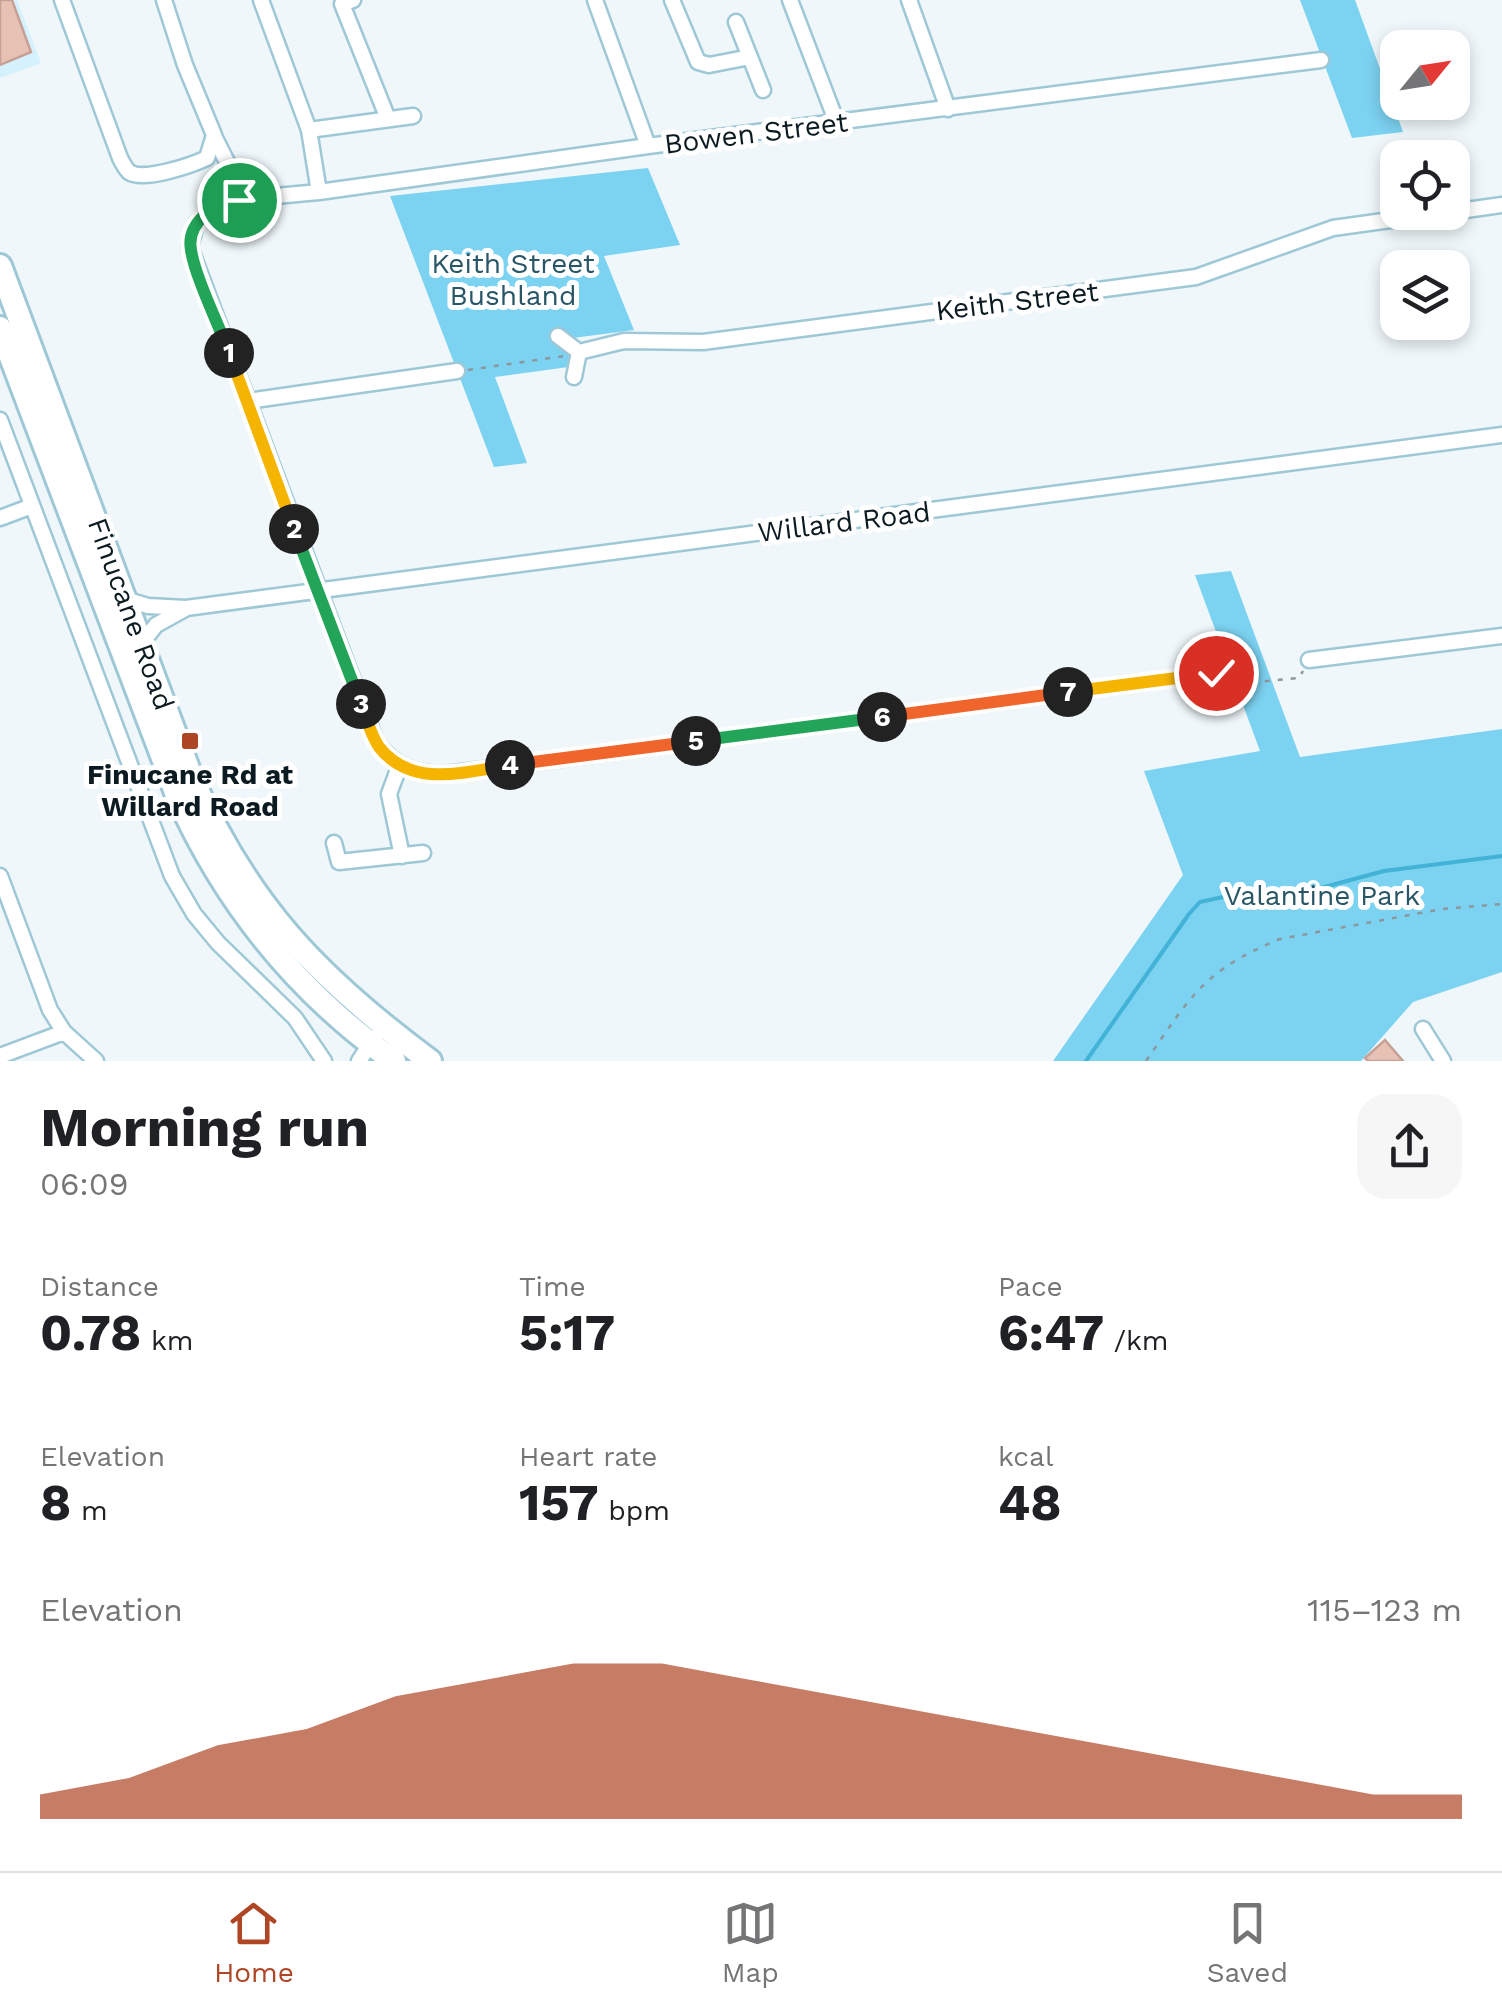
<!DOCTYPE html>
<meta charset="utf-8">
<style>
body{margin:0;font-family:"Work Sans",sans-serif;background:#f6f6f6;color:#202124;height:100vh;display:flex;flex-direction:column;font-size:38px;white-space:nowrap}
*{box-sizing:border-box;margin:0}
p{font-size:32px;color:#757577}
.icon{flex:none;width:55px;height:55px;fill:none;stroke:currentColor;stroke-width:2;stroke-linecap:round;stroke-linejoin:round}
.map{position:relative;height:1061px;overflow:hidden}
.panel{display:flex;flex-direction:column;background:#fff;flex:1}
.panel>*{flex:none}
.needle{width:65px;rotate:60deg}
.controls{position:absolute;left:1380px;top:30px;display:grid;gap:20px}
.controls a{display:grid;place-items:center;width:90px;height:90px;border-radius:20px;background:#fff;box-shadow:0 5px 15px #0003;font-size:50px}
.pin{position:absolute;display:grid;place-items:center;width:85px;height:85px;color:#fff;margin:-42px;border:5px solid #fff;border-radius:50%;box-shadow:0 2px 10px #0007}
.km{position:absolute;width:50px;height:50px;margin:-25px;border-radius:50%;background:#222;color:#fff;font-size:28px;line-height:50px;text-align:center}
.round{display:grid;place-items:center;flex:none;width:105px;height:105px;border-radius:30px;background:#f6f6f6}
.head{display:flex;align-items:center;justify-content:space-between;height:170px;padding:0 40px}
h1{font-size:55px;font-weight:700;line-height:75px}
.stats{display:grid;grid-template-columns:repeat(3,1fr);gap:15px;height:170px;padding:10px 40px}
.stats div{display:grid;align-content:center}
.stats b{font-size:50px;font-weight:700}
.stats small{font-size:28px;font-weight:400}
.stats p{font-size:28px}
.chart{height:280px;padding:20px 40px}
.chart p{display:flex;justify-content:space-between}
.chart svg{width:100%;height:180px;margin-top:10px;fill:#ae4625;opacity:.7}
.menu{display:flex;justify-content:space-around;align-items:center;height:140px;border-top:2px solid #e0e0e0;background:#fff;font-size:28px;color:#757577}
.menu a{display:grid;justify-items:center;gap:5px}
.menu .on{color:#ae4625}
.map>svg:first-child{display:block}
.built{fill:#d4f1fd}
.green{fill:#7cd2f1}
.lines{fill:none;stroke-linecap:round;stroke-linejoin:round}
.stream{stroke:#42b2d7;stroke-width:4}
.building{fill:#e8c1b5;stroke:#c6a095;stroke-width:2.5}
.minor-casing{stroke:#9fc8d7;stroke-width:19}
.trunk-casing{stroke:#9fc8d7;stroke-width:28}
.path{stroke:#8c979c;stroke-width:2.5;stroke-dasharray:5 8;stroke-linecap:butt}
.minor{stroke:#fff;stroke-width:14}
.trunk{stroke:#fff;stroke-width:22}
.split-1-casing{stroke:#fff;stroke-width:20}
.split-2-casing{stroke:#fff;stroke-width:20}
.split-3-casing{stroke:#fff;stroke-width:20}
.split-4-casing{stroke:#fff;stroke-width:20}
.split-5-casing{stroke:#fff;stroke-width:20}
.split-6-casing{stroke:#fff;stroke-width:20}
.split-7-casing{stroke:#fff;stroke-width:20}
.split-8-casing{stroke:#fff;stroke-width:20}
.split-1{stroke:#22a559;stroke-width:12}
.split-2{stroke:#f5b400;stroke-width:12}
.split-3{stroke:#22a559;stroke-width:12}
.split-4{stroke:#f5b400;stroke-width:12}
.split-5{stroke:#f0652b;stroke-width:12}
.split-6{stroke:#22a559;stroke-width:12}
.split-7{stroke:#f0652b;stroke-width:12}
.split-8{stroke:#f5b400;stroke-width:12}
.poi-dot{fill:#ae4625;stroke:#fff;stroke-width:4}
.labels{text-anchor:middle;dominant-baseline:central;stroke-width:10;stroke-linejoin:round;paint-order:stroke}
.street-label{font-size:28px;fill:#0c1b21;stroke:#fff}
.park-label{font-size:28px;fill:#285666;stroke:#fff}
.poi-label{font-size:28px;font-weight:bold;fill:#0c1b21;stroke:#fff}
</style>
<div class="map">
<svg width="1502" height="1061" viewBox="0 0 1502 1061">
<rect width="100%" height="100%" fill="#eff7fa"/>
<!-- built -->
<path class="built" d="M0,0H17L41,63L0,78Z"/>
<!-- green -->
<path class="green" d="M1300,0H1355L1403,132L1352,138Z
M648,168L680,245L604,256L634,330L573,338L583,365L495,377L527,463L494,467L390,196Z
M1231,571L1300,757L1502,729V972L1413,1002L1361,1061H1053L1183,875L1144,771L1260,751L1195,575Z"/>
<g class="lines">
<!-- stream -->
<path class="stream" d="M1086,1061L1189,914L1200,902L1223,897L1302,893L1384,871L1502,856"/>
</g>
<!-- building -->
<path class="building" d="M0,0H12L31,52L0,65Z
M1385,1040L1403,1061H1368L1365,1058Z"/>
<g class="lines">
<!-- minor casing -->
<g class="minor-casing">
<path id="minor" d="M62,0L120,158C122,162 126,169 129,172C143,182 192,165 207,158L214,135L185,65L164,0
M261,0L309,130L319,192
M353,0L342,4L388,119
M595,0L648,146
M672,0L698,62L709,65L750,57
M790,0L837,123
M909,0L948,109
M736,22L763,90
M309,130L413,116
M214,136L229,166L239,200
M1452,212L1502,205
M558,336L579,352L574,377
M579,352L624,341L703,342L1196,277L1333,228L1448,212
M248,401L457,371
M0,420L172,876L194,914L218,943L295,1018L324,1061
M0,518L32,506
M125,599L148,606L186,608L1502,435
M142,643L156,625L185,609
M1309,660L1502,636
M1216,673L446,774C414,774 398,768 377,744L190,247L197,222L213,208L233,200L319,192L648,146L1321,60
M399,767L389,794L402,856
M334,843L339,862L423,853
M0,876L50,1010L64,1032L96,1061
M1423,1029L1443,1061
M0,1056L64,1032
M359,1061L375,1037"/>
</g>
<!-- trunk casing -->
<g class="trunk-casing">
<path id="trunk" d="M0,266L190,774C246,904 318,978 430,1061
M0,328L177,795C225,903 297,992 394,1061"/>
</g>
<!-- path -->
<path class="path" d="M468,370L564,356
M1226,679L1257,682L1299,678L1303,671
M1146,1061C1191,996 1204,970 1280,939L1442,909L1502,904"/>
<!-- minor -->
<use href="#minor" class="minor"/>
<!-- trunk -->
<use href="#trunk" class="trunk"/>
</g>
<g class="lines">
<!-- split-1 casing -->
<g class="split-1-casing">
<path id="split-1" d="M229,353C219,325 195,277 191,250C186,222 215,203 239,200"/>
</g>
<!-- split-2 casing -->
<g class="split-2-casing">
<path id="split-2" d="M229,353L294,529"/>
</g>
<!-- split-3 casing -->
<g class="split-3-casing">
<path id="split-3" d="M294,529L361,704"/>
</g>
<!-- split-4 casing -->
<g class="split-4-casing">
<path id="split-4" d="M361,704C366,718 371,735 379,747C412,789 465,772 510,765"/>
</g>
<!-- split-5 casing -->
<g class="split-5-casing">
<path id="split-5" d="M510,765L696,741"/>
</g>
<!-- split-6 casing -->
<g class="split-6-casing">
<path id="split-6" d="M696,741L882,717"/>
</g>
<!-- split-7 casing -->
<g class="split-7-casing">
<path id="split-7" d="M882,717L1068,692"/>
</g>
<!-- split-8 casing -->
<g class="split-8-casing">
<path id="split-8" d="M1068,692L1216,673"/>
</g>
<!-- split-1 -->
<use href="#split-1" class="split-1"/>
<!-- split-2 -->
<use href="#split-2" class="split-2"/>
<!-- split-3 -->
<use href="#split-3" class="split-3"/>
<!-- split-4 -->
<use href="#split-4" class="split-4"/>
<!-- split-5 -->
<use href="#split-5" class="split-5"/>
<!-- split-6 -->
<use href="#split-6" class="split-6"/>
<!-- split-7 -->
<use href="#split-7" class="split-7"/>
<!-- split-8 -->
<use href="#split-8" class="split-8"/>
</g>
<!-- markers -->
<rect class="poi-dot" x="180" y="731" width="20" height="20" rx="5"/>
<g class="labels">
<!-- street labels -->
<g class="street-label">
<text transform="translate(756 133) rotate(-7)">Bowen Street</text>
<text transform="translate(1017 301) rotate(-7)">Keith Street</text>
<text transform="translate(844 522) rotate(-7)">Willard Road</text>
<text transform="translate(131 614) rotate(70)">Finucane Road</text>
</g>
<!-- park labels -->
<g class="park-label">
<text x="513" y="263">Keith Street<tspan x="513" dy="32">Bushland</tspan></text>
<text x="1322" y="895">Valantine Park</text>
</g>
<!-- poi labels -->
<g class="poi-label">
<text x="190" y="774">Finucane Rd at<tspan x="190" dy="32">Willard Road</tspan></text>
</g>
</g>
</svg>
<div class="controls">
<a><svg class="needle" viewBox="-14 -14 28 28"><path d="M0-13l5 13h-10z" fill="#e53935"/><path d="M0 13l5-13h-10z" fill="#757577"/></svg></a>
<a><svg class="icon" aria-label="locate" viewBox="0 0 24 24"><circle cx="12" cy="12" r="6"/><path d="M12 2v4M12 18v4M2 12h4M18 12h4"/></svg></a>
<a><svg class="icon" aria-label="layers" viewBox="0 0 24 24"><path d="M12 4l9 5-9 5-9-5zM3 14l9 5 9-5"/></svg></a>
</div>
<div class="pin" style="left:239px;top:200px;background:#1e9e55"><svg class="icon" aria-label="arrive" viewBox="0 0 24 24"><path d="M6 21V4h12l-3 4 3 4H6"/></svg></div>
<div class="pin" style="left:1216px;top:673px;background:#d93025"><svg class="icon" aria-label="check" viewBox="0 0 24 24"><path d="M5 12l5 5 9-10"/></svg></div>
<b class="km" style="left:229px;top:353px">1</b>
<b class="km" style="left:294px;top:529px">2</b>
<b class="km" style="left:361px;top:704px">3</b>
<b class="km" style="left:510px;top:765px">4</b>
<b class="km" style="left:696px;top:741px">5</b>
<b class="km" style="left:882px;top:717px">6</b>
<b class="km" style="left:1068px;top:692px">7</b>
</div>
<section class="panel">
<div class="head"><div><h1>Morning run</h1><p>06:09</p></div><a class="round"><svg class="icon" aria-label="share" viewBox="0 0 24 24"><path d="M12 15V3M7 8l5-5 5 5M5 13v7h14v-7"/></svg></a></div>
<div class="stats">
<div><p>Distance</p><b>0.78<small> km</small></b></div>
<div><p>Time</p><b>5:17</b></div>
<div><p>Pace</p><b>6:47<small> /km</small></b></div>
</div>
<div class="stats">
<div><p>Elevation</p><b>8<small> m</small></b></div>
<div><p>Heart rate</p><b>157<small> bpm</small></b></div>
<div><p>kcal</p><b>48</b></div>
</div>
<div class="chart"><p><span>Elevation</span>115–123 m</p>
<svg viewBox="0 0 160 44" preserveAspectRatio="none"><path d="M0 44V38L10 34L20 26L30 22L40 14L50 10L60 6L70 6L80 10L90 14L100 18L110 22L120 26L130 30L140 34L150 38L160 38V44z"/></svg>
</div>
</section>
<nav class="menu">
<a class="on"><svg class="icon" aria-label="home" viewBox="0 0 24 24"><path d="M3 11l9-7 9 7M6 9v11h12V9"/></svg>Home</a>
<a><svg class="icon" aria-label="map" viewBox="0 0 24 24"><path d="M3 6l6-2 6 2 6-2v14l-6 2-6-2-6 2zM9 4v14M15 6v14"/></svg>Map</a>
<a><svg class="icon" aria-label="saved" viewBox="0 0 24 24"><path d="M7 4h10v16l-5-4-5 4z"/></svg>Saved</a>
</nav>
